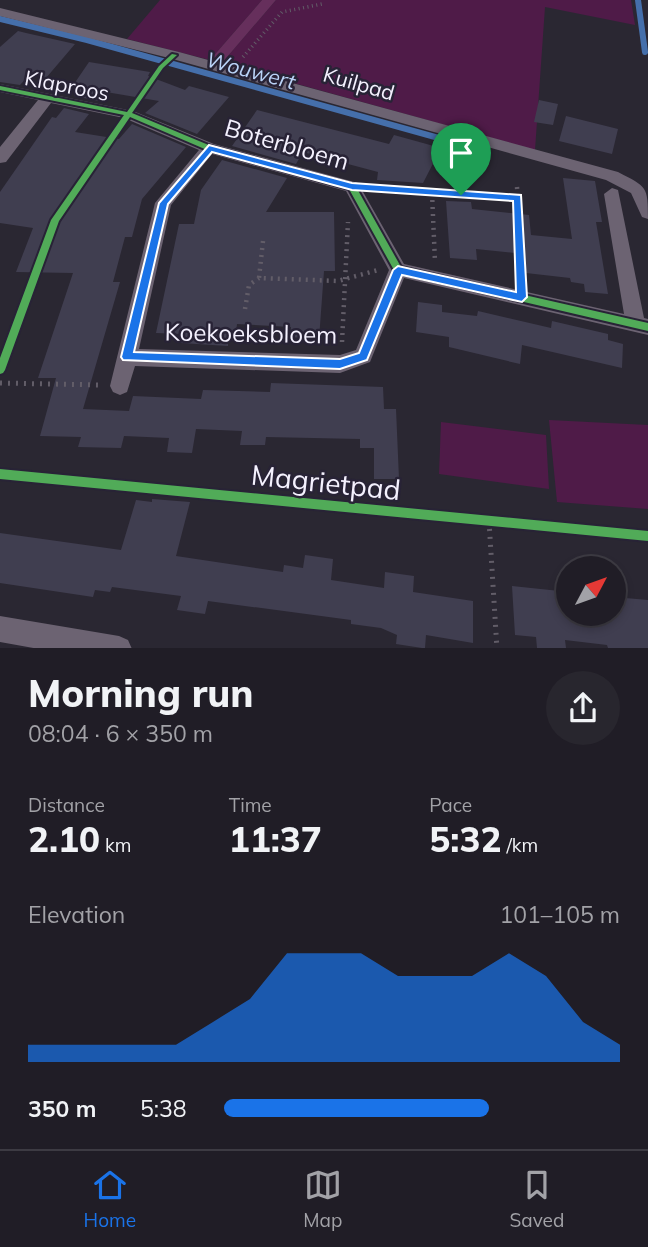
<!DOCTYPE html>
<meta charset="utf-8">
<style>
body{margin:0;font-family:Mulish,sans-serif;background:#28262e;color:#f1f3f6;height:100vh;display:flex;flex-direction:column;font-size:26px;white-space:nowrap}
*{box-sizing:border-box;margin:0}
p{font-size:23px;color:#a2a2a7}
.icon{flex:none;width:38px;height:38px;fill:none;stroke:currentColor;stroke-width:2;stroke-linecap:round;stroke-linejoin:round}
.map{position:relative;height:648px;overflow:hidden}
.details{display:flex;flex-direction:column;background:#201d26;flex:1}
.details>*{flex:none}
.needle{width:46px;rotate:49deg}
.buttons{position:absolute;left:556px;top:556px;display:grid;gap:14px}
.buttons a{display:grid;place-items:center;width:70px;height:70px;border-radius:50%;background:#201d26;box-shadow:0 4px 10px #0003,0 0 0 2px #3d3b43;font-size:35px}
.pin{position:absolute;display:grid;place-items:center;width:60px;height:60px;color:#fff;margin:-72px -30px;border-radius:50% 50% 50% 0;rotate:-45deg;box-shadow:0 0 7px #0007}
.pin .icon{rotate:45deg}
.round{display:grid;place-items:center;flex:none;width:74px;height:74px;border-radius:37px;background:#28262e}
.summary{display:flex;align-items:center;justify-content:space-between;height:119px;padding:0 28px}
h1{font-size:38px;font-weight:800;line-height:52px}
.stats{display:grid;grid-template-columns:repeat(3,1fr);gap:10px;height:119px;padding:7px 28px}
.stats div{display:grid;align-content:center}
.stats b{font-size:35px;font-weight:800}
.stats small{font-size:19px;font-weight:400}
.stats p{font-size:19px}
.chart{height:196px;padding:14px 28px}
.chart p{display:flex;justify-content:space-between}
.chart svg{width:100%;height:126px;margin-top:7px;fill:#1a73e8;opacity:.7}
ul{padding:0 28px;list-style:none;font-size:23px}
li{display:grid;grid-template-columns:112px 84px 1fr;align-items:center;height:52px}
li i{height:18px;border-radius:9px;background:#1a73e8}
.tab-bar{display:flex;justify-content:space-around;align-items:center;height:98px;border-top:2px solid #3d3b43;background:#201d26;font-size:19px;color:#a2a2a7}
.tab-bar a{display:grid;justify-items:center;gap:4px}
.tab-bar .current{color:#1a73e8}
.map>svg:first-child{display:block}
.green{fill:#4f1b48}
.forest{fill:#662f5c}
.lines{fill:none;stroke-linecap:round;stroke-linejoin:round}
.stream{stroke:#456fab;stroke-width:6}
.building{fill:#403e50}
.path-far2{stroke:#625d68;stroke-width:3.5;stroke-dasharray:1 3.5;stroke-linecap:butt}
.path-far1{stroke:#625d68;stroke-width:4.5;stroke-dasharray:2 5;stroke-linecap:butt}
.path{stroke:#625d68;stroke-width:5;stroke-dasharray:2 6;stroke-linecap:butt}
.minor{fill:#6c6372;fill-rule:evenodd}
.cycleway-casing{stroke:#282336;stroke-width:4}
.cycleway{fill:#51ab58;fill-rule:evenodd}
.route{fill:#1a73e8;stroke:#fff;stroke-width:2;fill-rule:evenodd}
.labels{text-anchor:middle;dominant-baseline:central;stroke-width:5;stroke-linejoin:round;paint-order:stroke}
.far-water-label{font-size:21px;font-style:italic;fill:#bad3f7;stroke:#282336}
.far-street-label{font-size:21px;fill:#f4f1fe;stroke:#282336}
.street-label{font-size:24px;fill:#f4f1fe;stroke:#282336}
.near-street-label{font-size:28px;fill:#f4f1fe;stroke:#282336}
</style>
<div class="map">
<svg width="648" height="649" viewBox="0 0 648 649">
<rect width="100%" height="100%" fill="#2a2732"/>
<!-- green -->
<path class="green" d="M160,0H262L210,60L127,39Z
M276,0H631L635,25L545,7L535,150L222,63Z
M549,420L648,425V509L557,502Z
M441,422L546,435L549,489L439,474Z"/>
<!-- forest -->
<path class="forest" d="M262,0H276L222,63L210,60Z"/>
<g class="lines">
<!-- stream -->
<path class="stream" d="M638,0L645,52
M0,19L87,40L453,142"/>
</g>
<!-- building -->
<path class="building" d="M18,31L26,33L75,44L46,78L30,74L20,85L0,82V47Z
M89,62L150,72L148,76L185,90L189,86L229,97L197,134L145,113L159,101L106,92L99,101L74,96L82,86L74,84Z
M539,100L558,104L553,125L534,122Z
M64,108L89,114L75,132L119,139L132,124L186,147L142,199L132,237H125L113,282H120L83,409L129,411L133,396L201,399L203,390L270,392L271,383L383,387L384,409H396L399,479H374V448H360V439L266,437L265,445H240L242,431L196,429L192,453L167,452L169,438L124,436L121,448L78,447L81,437L40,436L56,378H38L73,273L16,272L33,228L0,223V192L52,117L56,118Z
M257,110L389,144L394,135L441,148L423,183L377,180L378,172L303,152L296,164L232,146Z
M566,116L618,129L612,154L559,141Z
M222,160L287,178L266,212H334L335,271H324L319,339L290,337L291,327L237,324L235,341H228V346L181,343L183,334L156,333L179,224H194L201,190Z
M563,178L595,181L602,222H596L608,294L585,292L584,284L571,282L570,278L526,273L525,254L476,249L477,260L450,258L446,201L471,202L472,209L529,215L531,235L572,239Z
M418,302L442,305V312L477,316L478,311L551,328L552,321L608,334V340L623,344L622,368L522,345L520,364L449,347V337L416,332Z
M152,499L190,502L176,556L283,572L284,565L303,568L305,555L333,559L331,580L384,588L385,572L414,576L413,592L473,601V643L426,635L425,648H422L396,644L397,635L381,628L351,624V620L208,601L205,614L177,610L181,596L112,587L110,592L95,590L93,597L0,583V533L121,550L136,500L152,502Z
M512,586L569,592V614H614V597L648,600V648H608L607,645L565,640L566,648H537L536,637L515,635Z"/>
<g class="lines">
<!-- path-far2 -->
<path class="path-far2" d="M243,57L282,12L322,4
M462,165V151"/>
<!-- path-far1 -->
<path class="path-far1" d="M462,163L461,195L518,198
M517,187L523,281
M375,188L461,195
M432,193L435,262
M263,241L259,278L338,281L378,270
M245,309L249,285L259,278
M342,342L348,222"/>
<!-- path -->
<path class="path" d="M0,383L101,385
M489,521L497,649"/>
<!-- minor -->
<path class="minor" d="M0,8L179,52L618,172C647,187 648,186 648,219L642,217L631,193L606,180L169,58L0,16Z
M0,84L133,111L214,144L358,183L404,264L624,314L604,194L612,188L618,190L644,318L648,319V335L404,278L370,362L340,373L135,366L127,392L120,395L113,392L110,386L155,203L199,150L124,118L51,103L6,162L0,163V147L38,100L0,92ZM212,154L346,191L389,270L356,350L340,355L139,349L171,205Z
M0,616L119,636L128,640L132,649H39L0,642Z"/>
<!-- cycleway casing -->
<g class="cycleway-casing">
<path id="cycleway" d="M172,54L177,55L163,68L132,113L211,146L355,185L401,267L648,323V331L395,272L349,189L207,150L130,117L59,221L5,370L3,373L0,374V358L51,220L124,115L0,90V86L127,112L159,66Z
M0,469L648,531V541L0,479Z"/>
</g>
<!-- cycleway -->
<use href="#cycleway" class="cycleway"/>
</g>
<!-- route -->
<path class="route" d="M209,145L352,183L521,195L527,297L522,302L402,275L367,360L340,369L123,360L121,357L159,203ZM212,152L352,190L513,201L516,292L398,266L393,270L359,353L340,359L134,352L168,204Z"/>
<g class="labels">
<!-- far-water labels -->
<g class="far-water-label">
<text transform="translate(251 70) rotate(15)">Wouwert</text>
</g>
<!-- far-street labels -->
<g class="far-street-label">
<text transform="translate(359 83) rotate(16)">Kuilpad</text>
<text transform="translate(67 85) rotate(11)">Klaproos</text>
</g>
<!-- street labels -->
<g class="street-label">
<text transform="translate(287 144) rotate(16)">Boterbloem</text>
<text transform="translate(251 333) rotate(1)">Koekoeksbloem</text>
</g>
<!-- near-street labels -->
<g class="near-street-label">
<text transform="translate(326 482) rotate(6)">Magrietpad</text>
</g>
</g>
</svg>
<div class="buttons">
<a><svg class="needle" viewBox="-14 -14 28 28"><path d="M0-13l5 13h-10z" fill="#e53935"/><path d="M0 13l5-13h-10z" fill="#a2a2a7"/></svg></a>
</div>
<div class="pin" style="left:461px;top:195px;background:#1e9e55"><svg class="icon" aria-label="arrive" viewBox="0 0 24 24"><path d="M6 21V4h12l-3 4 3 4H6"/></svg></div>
</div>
<section class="details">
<div class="summary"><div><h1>Morning run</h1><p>08:04 · 6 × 350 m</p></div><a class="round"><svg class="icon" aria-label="share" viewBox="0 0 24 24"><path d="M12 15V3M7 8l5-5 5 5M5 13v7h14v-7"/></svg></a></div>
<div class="stats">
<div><p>Distance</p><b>2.10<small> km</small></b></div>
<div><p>Time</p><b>11:37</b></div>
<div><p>Pace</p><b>5:32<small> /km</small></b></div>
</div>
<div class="chart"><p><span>Elevation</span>101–105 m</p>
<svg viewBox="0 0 160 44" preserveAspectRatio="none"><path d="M0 44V38L10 38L20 38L30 38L40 38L50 30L60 22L70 6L80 6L90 6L100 14L110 14L120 14L130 6L140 14L150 30L160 38V44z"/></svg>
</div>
<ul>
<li><b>350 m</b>5:38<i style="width:67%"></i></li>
</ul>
</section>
<nav class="tab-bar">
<a class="current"><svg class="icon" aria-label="home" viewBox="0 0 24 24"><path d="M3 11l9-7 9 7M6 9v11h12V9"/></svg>Home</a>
<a><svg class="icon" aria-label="map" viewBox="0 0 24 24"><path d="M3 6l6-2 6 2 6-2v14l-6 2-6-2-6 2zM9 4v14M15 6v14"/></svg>Map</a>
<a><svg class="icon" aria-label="saved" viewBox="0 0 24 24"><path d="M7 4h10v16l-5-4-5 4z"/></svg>Saved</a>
</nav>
